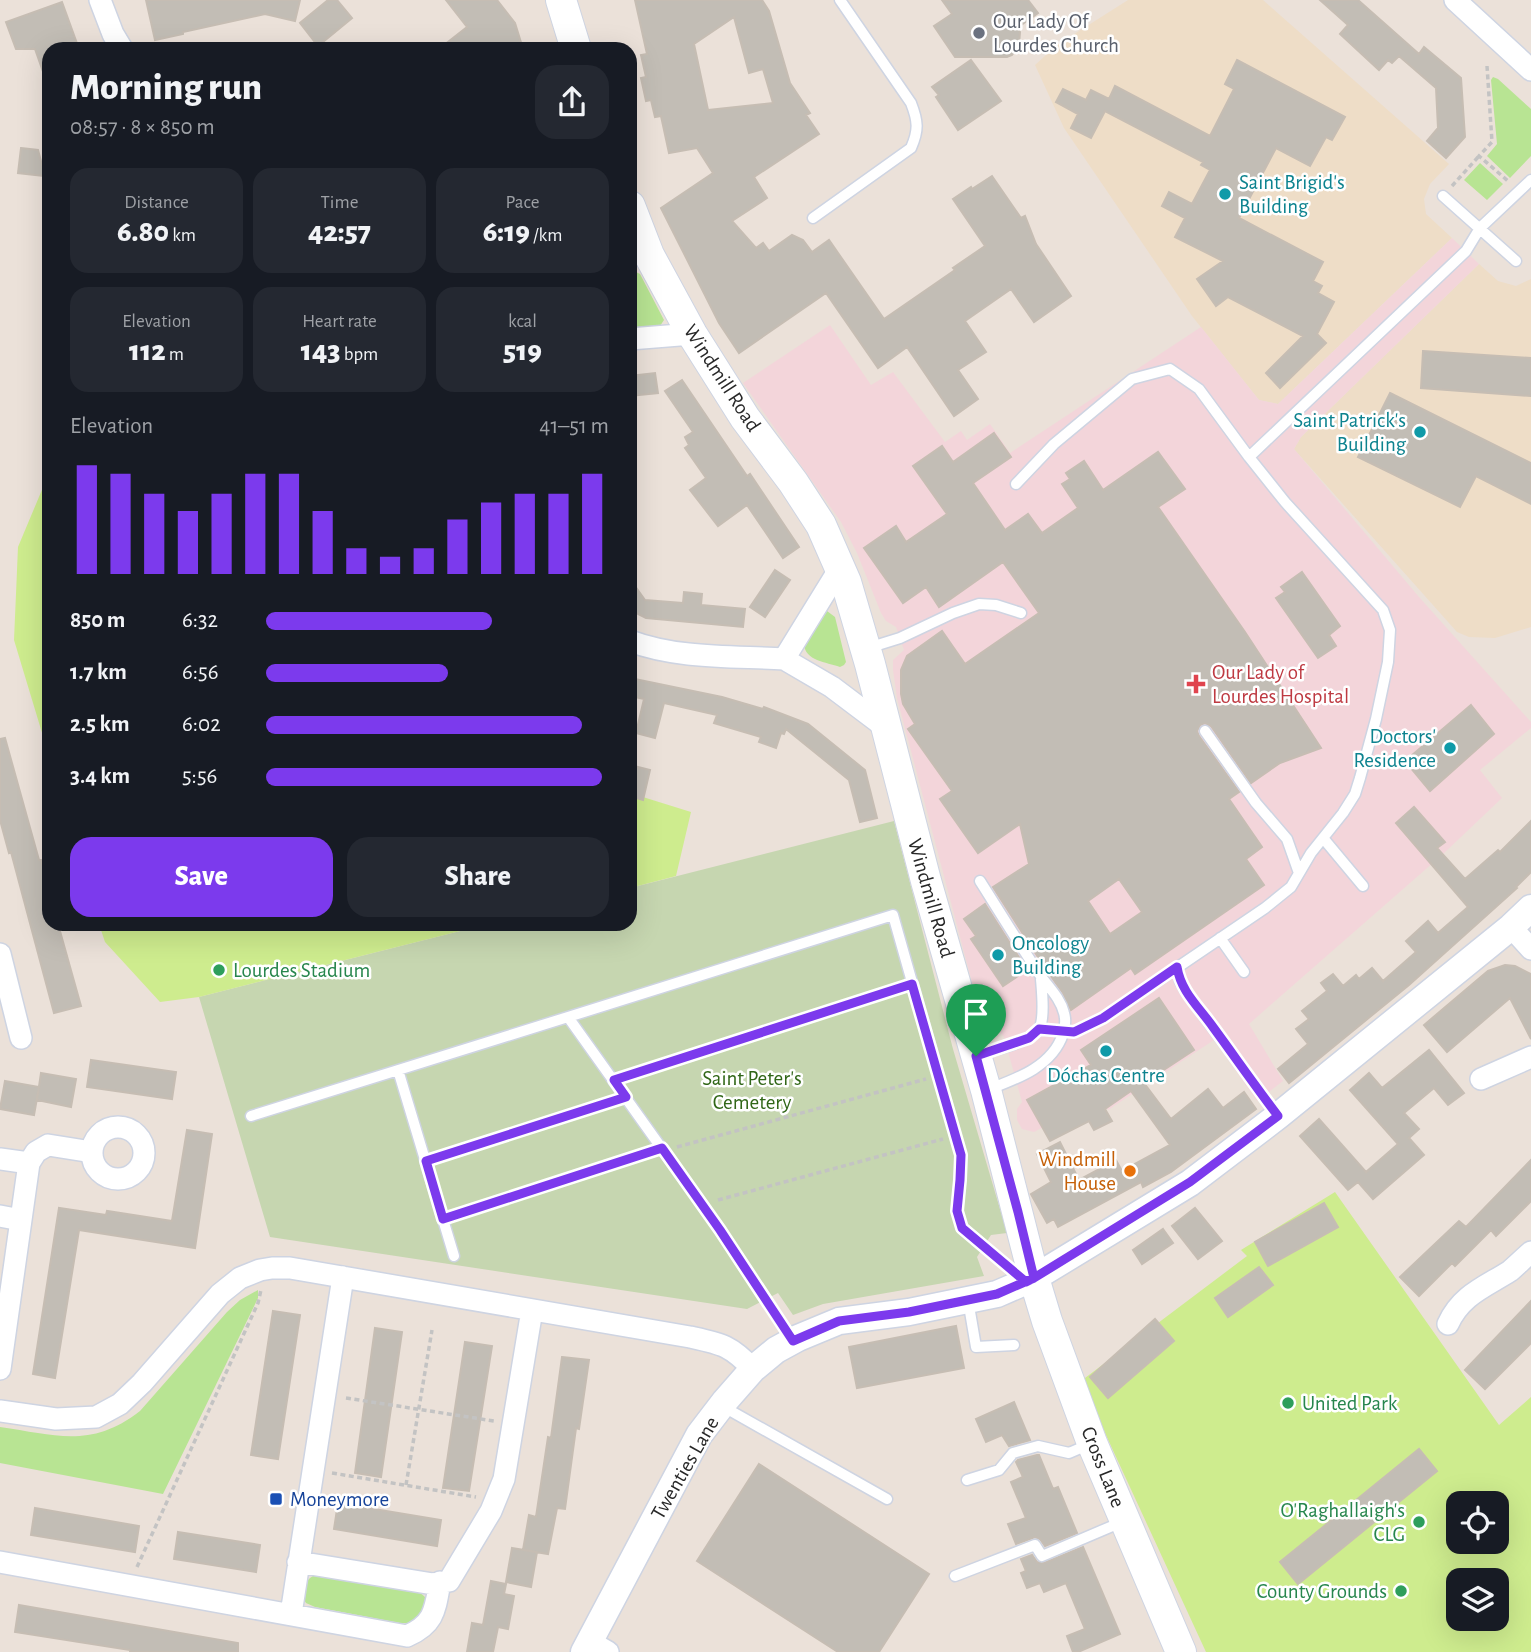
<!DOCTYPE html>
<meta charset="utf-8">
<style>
body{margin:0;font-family:"Alegreya Sans",sans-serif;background:#242831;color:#f1f3f6;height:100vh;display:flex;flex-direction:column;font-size:26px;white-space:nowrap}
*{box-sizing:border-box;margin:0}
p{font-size:23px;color:#9ea1a6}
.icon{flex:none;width:38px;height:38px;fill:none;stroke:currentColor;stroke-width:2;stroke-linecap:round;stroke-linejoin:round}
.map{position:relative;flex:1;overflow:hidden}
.sheet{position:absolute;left:42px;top:42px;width:595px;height:889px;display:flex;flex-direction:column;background:#171b24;border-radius:21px;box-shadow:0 7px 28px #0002}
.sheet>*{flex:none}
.buttons{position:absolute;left:1446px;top:1491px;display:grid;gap:14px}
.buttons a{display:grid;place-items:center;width:63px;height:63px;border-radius:14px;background:#171b24;box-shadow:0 7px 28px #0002;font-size:35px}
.pin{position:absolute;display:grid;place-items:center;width:60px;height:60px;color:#fff;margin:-72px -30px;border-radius:50% 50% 50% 0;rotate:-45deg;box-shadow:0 0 7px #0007}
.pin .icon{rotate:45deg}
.round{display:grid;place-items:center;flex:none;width:74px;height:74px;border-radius:21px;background:#242831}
.summary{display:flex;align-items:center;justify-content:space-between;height:119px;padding:0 28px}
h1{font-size:38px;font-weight:800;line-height:52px}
.stats{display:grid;grid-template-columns:repeat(3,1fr);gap:10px;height:119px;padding:7px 28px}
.stats div{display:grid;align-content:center;border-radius:18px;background:#242831;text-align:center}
.stats b{font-size:30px;font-weight:800}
.stats small{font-size:19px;font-weight:400}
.stats p{font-size:19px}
.chart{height:196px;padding:14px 28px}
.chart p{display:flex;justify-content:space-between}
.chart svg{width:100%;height:126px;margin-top:7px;stroke:#7c3aed;stroke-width:6}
.action{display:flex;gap:14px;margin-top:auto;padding:14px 28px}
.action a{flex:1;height:80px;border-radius:21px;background:#7c3aed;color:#fff;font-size:28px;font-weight:800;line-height:80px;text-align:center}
.action a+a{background:#242831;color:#f1f3f6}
ul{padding:0 28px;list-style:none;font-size:23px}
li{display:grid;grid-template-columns:112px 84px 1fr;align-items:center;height:52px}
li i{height:18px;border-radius:9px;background:#7c3aed}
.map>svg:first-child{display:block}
.education{fill:#eeddc7}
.medical{fill:#f3d5da}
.green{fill:#b8e493}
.cemetery{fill:#c6d6b0}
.pitch{fill:#ceec8e;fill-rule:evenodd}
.building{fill:#c2bdb5;stroke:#c6bdb3;stroke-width:2;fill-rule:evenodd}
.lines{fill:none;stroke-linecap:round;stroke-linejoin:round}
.service-casing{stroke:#ced4e2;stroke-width:13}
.minor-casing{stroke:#ced4e2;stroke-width:24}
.tertiary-casing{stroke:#ced4e2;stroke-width:29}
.secondary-casing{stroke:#ced4e2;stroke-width:32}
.path{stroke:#c3c3c3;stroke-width:3.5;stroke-dasharray:5 3.5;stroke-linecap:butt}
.service{stroke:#fff;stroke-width:10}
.minor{stroke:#fff;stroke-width:21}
.tertiary{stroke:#fff;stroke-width:26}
.secondary{stroke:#fff;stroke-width:30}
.route-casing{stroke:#fff;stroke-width:14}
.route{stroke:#7c3aed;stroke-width:9}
.worship-dot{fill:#6b7280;stroke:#fff;stroke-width:2.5}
.culture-dot{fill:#0f9aa8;stroke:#fff;stroke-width:2.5}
.health-dot{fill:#e0444e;stroke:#fff;stroke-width:2.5}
.leisure-dot{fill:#2e9e5b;stroke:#fff;stroke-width:2.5}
.food-dot{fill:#e8710a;stroke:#fff;stroke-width:2.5}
.transit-dot{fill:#1a4fb4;stroke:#fff;stroke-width:2.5}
.labels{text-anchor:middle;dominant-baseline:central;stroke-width:5;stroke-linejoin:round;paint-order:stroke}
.worship-label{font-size:21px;fill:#5b616d;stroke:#fff;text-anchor:start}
.culture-label{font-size:21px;fill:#0d838f;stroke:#fff;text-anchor:start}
.street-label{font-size:21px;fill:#282828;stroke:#fff}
.health-label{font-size:21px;fill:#be3a42;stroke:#fff;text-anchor:start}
.leisure-label{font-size:21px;fill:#27864d;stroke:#fff;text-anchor:start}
.park-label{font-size:21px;fill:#306617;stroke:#fff}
.food-label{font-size:21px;fill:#c56008;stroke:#fff;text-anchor:end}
.transit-label{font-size:21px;fill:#164399;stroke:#fff;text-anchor:start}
</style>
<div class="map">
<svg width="1531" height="1652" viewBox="0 0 1531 1652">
<rect width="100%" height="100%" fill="#ebe1d9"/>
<!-- education -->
<path class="education" d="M1128,0H1263L1449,164L1430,184L1424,199L1426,214L1452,238L1278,404L1259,400L1192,316L1064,128L1035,65L1057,45Z
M1479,264L1498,281L1516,286L1531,279V627L1495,638L1469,637L1457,632L1294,449L1301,437Z"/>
<!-- medical -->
<path class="medical" d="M1452,238L1479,264L1301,437L1294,449L1419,597L1531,722V728L1480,770L1502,798L1442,855L1249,1024L1283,1081L1257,1101L1214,1040L1108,1110L1095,1085L1075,1110L1034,1132L1022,1129L1017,1120V1109L1022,1102L1004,1037L978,1005L897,698L893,670V660L904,650L896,627L886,621L881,613L857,553L841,522L743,383L830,325L871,385L893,372L945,442L961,431L967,440L990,424L1010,453L1201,327L1259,400L1278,404Z"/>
<!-- green -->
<path class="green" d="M1493,77L1498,79L1531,109V156L1510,178L1487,156L1497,144L1491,80Z
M1480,163L1503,184L1487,200L1464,180Z
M636,272L640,274L664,320L660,326L630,329V278Z
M827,611L835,617L846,662L844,665L840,667C826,662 805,661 804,644L823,613Z
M258,1290V1298L163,1494L0,1463V1427C56,1435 91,1449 140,1411L227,1312L240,1300Z
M320,1573L415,1588L425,1597L428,1605L426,1612L412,1623H400L315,1607L306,1603L302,1596C306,1582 306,1578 320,1573Z"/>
<!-- cemetery -->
<path class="cemetery" d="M894,821L953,1049L1007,1233L991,1235L977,1257L984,1276L823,1304L793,1315L778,1293L747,1309L270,1237L199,997L488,924H630V888Z"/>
<!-- pitch -->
<path class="pitch" d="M49,473V756L14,640L18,547Z
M630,793L691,812L676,876L630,888Z
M99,924H488L199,997L160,1002L105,942Z
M1335,1192L1499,1425L1531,1397V1652H1206L1081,1381L1247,1256L1241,1250ZM1458,1503H1496V1542H1458ZM1458,1580H1496V1619H1458Z"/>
<!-- building -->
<path class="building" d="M146,0H300L295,21L265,14L183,32V34L155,40Z
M328,0H337L352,18L318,46L300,23Z
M446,0H497L515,23L523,49H439L467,27Z
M635,0H762L769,11L790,83L810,113L806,115L819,134L754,177L767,198L732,221L756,248L763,243L769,251L792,235L803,240L812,252L829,240L884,319L955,270L953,268L985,246L953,199L971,187L972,189L992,176L1021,218L1025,216L1036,244L1071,296L1034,322L1011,289L965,321L986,352L958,370L978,399L954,416L907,347L878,368L826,293L739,353L719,323L661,208L713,173L697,148L669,153L661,116L655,117L651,100L646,101L641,78L646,77L641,55L647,54ZM734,17L749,73L763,69L773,103L708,110L694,44Z
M942,0H1028L1038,13L1017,28L1020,32L1019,45L1012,55L1007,57H955L934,26L952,14Z
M1320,0H1358L1419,54L1424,47L1461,78L1465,137L1446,158L1427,141L1438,128L1436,88L1399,56L1392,63L1388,60L1379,70L1340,34L1348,25Z
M62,2L79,49H49V82L47,83L35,49H16L6,22Z
M971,60L1001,101L958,130L936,97L939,95L932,87Z
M1237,60L1345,117L1332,140L1326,137L1310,166L1276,148L1239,218L1323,262L1313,281L1322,286L1318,293L1334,302L1317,334L1326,343L1280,388L1266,373L1303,336L1228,297L1216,306L1197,279L1223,261L1175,237L1185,218L1162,206L1169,192L1192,204L1210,170L1201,165L1203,162L1105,111L1091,138L1071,128L1078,114L1056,102L1063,89L1086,100L1091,90L1109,99L1115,86L1210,136L1234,89L1225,84Z
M21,148L38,150L45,176L18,173Z
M1423,351L1531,358V396L1421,388Z
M655,373L658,393L630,396V376Z
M682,380L747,476L750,474L799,547L783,558L747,505L718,526L690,490L706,478L685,448L689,445L685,437L693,432L665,391Z
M1390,393L1531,463V504L1476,476L1460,507L1358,457Z
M994,433L1011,457L973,483L1005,530L1028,514L1042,533L1078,508L1062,484L1070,479L1066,473L1084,461L1103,490L1158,452L1185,489L1158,507L1245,632L1321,748L1280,763L1251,783L1211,726L1205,723L1200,725L1197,731L1199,736L1239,792L1229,799L1262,847L1246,859L1264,885L1135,974L1131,968L1071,1010L1063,993L1045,968L993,887L1029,864L1020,824L978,853L940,799L952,791L908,729L915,724L903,704L901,694V670L907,656L942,631L965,664L1039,613L1003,562L939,607L926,587L903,603L864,548L896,526L906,542L947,514L913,466L942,446L953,462ZM1119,879L1142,912L1110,934L1088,901Z
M775,570L790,580L765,617L750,607Z
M1302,572L1340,626L1329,635L1336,646L1318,658L1276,598L1285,592L1281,587Z
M630,579L645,600L683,603L684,592L702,594L701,605L745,609L743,627L646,618L630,610Z
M630,678L722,697L763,709L764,707L808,724L865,770L877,818L860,822L849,780L786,729L784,734L781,733L776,748L759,742L761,737L714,723L717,715L664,703L655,738L636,733L644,699L630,696Z
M1471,705L1494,734L1430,791L1405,761Z
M5,738L39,860H41L49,887V924H58L81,1006L54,1013L11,852L9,853L0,820V739Z
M630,765L650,770L643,800L630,796Z
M1414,807L1445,842L1437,848L1465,879L1498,850L1500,852L1531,821V872L1516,887L1517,888L1409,985L1289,1083L1278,1069L1308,1044L1296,1029L1309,1019L1302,1011L1327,991L1321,983L1333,974L1343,986L1356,975L1359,979L1372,968L1383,981L1416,952L1406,941L1428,921L1438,933L1468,907L1396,823Z
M985,904L1027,970L1003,986L971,939L976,936L964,919Z
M1505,965L1515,966L1531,974V1039L1510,998L1447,1052L1424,1025L1488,971Z
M1159,998L1194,1050L1144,1083L1171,1119L1208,1089L1223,1108L1244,1092L1256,1109L1171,1172L1143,1187L1141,1182L1058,1227L1054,1219L1047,1223L1031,1194L1051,1182L1037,1154L1060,1142L1079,1180L1116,1160L1122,1171L1170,1145L1131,1091L1105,1109L1112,1121L1094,1130L1089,1121L1050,1141L1027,1100L1091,1065L1081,1050Z
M1429,1050L1464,1093L1448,1105L1434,1088L1404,1113L1419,1129L1409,1138L1424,1155L1373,1199L1358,1182L1348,1190L1300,1136L1319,1119L1366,1172L1398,1144L1350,1090L1369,1073L1382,1088Z
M91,1060L176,1072L172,1099L87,1087Z
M41,1073L76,1079L71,1107L37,1100Z
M5,1081L39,1087L34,1115L0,1109Z
M187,1130L212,1134L195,1248L79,1230L55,1378L33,1374L59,1208L106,1215L107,1211L172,1221Z
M1531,1160V1201L1496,1236L1491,1230L1455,1266L1452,1263L1419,1296L1400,1277L1459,1221L1466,1227Z
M1324,1203L1338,1227L1268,1266L1255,1242Z
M1195,1208L1222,1241L1198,1259L1172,1226Z
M1163,1229L1173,1243L1142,1264L1133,1250Z
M1259,1267L1273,1285L1228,1317L1215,1298Z
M1531,1301V1343L1485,1389L1465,1370Z
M273,1311L300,1315L278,1459L251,1455Z
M1155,1319L1174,1341L1108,1398L1090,1377Z
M956,1326L964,1368L857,1388L849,1347Z
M375,1328L402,1332L381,1477L355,1473Z
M465,1342L492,1346L469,1491L443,1488Z
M562,1357L589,1360L579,1429L576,1428L565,1509L557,1508L548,1554L523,1550L529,1515L536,1517L548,1437L551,1438Z
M1014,1402L1030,1440L1009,1446L1002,1435L986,1442L976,1419Z
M1419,1449L1437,1471L1298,1584L1280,1562Z
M1037,1455H1039L1053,1489L1058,1487L1077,1533L1045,1546L1040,1539L1035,1537L1016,1544L1008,1524L1026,1518L1011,1482L1023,1477L1016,1462L1018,1460Z
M759,1464L929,1574L879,1652H838L697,1561Z
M338,1503L441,1520L437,1546L334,1529Z
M35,1508L139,1526L135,1552L31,1535Z
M178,1532L260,1545L256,1572L174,1559Z
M1083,1547L1120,1634L1078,1652H1073L1067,1636L1085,1629L1066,1583L1044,1592L1040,1583L1027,1588L1021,1573L1026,1571L1021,1559L1032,1555L1037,1562L1044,1563Z
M512,1548L537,1552L531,1587L506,1582Z
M491,1581L506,1584L504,1594L514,1596L508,1629L498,1627L493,1652H467L472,1623L483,1625Z
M19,1605L238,1643V1652H130V1650L15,1632Z"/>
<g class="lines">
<!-- service casing -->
<g class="service-casing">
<path id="service" d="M1443,196L1516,261
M813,218L911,148C919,130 918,121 911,103L840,0
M1016,484L1054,444L1132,379L1170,369L1199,389L1249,457
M868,648L900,638L953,613L979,604L996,605L1021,613
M1205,731L1256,803L1287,839L1299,873
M1323,838L1363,886
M980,881C999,911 1018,942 1038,972C1047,986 1060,997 1064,1013C1066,1020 1065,1028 1063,1034C1052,1067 1016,1079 987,1090
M1220,938L1244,972
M1177,967L1180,981L1186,992L1278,1116
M1039,1029L1074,1032L1103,1018L1265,908L1291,887L1311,853L1343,813L1355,794L1360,778L1376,719L1388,662L1390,630L1383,610L1285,502L1249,457L1466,251L1480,228L1531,180
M978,1055C994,1050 1030,1042 1039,1029C1045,1019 1042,991 1041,979
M398,1070L454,1256
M251,1116L568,1017
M968,1300L976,1347L1014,1345
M793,1341L720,1230L568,1017L893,915L961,1155L960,1180L957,1211L962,1228L1024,1280
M722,1406L887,1499
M967,1480L999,1470L1013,1453L1038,1446L1069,1453L1090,1444
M955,1576L1035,1545L1042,1556L1122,1522"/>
</g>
<!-- minor casing -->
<g class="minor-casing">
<path id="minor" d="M100,0L113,34L122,49
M1455,0L1531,70
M630,339L692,334
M630,641C678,659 733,656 784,659L840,568
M784,659L832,687L885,727
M1511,927L1531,949
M0,954L21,1038
M1481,1079L1531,1057
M92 1153a26 26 0 1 1 52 0a26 26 0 1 1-52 0Z
M0,1159L29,1163
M0,1216L21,1220
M1448,1324C1461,1295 1485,1287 1510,1271C1517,1265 1524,1258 1531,1252
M0,1369L29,1163L36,1152L48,1145L92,1152
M0,1411L56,1419L96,1417L120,1404L142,1383L220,1294L240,1278L260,1270L272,1268H290L690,1337C722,1344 730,1345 753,1369
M0,1562L407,1636C435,1624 435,1609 440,1582
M298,1562L433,1584L449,1581L491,1511L504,1479L532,1310
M291,1614L343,1277
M589,1641L608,1652"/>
</g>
<!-- tertiary casing -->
<g class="tertiary-casing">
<path id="tertiary" d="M584,1652L699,1435L725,1401L753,1369L776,1350L798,1338L839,1321L909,1312L997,1294L1034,1278L1190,1183L1278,1116L1511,927L1531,908"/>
</g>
<!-- secondary casing -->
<g class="secondary-casing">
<path id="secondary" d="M561,0L576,49
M630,206L649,255L692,334L745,418L793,482L821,525L846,582L870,664L926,881L986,1090L1034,1278L1047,1321L1092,1443L1181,1652"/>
</g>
<!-- path -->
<path class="path" d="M1487,66L1492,142L1479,156L1508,181
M1452,186L1479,156
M629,1075L898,988
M677,1147L926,1079
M438,1158L610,1102
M718,1200L943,1139
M458,1214L647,1153
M346,1398L494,1421
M332,1473L476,1497
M406,1485L432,1330
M137,1567L258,1303L261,1290"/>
<!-- service -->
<use href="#service" class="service"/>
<!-- minor -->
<use href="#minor" class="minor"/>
<!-- tertiary -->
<use href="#tertiary" class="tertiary"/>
<!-- secondary -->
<use href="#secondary" class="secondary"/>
</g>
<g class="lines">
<!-- route casing -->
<g class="route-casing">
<path id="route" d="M976,1056L1018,1212L1034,1278L997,1294L909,1312L839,1321L793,1341L720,1230L662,1148L443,1219L426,1161L626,1097L614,1080L912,984L961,1155L960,1180L957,1211L962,1228L1026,1282L1034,1278L1190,1182L1278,1116C1256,1087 1235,1057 1213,1027C1199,1007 1181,992 1177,967L1103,1018L1074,1032L1039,1029L1029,1038L976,1056"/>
</g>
<!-- route -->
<use href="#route" class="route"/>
</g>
<!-- markers -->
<circle class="worship-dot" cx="979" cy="33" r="7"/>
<g class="culture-dot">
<circle cx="1225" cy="194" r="7"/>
<circle cx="1420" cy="432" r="7"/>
<circle cx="1450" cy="748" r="7"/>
<circle cx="998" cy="955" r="7"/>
<circle cx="1106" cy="1051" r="7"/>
</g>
<path class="health-dot" d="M1192.5 673.5h7v7h7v7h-7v7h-7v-7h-7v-7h7z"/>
<g class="leisure-dot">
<circle cx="219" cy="970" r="7"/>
<circle cx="1288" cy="1403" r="7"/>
<circle cx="1419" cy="1522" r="7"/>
<circle cx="1401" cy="1591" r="7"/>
</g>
<circle class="food-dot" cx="1130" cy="1171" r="7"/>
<rect class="transit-dot" x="269" y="1492" width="14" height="14" rx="3.5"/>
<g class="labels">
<!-- worship labels -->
<g class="worship-label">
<text x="993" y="21">Our Lady Of<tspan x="993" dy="24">Lourdes Church</tspan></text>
</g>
<!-- culture labels -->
<g class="culture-label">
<text x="1239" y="182">Saint Brigid's<tspan x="1239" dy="24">Building</tspan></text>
<text x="1406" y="420" text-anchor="end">Saint Patrick's<tspan x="1406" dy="24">Building</tspan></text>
<text x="1436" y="736" text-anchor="end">Doctors'<tspan x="1436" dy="24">Residence</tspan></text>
<text x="1012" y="943">Oncology<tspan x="1012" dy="24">Building</tspan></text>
<text x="1106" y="1075" text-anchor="middle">Dóchas Centre</text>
</g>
<!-- street labels -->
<g class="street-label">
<text transform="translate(722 378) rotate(57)">Windmill Road</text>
<text transform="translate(931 898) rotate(74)">Windmill Road</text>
<text transform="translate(1103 1467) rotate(68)">Cross Lane</text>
<text transform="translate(685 1468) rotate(-60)">Twenties Lane</text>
</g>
<!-- health labels -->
<g class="health-label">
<text x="1212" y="672">Our Lady of<tspan x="1212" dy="24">Lourdes Hospital</tspan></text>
</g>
<!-- leisure labels -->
<g class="leisure-label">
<text x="233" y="970">Lourdes Stadium</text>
<text x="1302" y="1403">United Park</text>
<text x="1405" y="1510" text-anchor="end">O'Raghallaigh's<tspan x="1405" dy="24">CLG</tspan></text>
<text x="1387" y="1591" text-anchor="end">County Grounds</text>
</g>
<!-- park labels -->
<g class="park-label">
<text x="752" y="1078">Saint Peter's<tspan x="752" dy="24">Cemetery</tspan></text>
</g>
<!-- food labels -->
<g class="food-label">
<text x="1116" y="1159">Windmill<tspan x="1116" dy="24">House</tspan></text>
</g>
<!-- transit labels -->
<g class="transit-label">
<text x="290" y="1499">Moneymore</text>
</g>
</g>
</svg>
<div class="buttons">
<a><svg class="icon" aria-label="locate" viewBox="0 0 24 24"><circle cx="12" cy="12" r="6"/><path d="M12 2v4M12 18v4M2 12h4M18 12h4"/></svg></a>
<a><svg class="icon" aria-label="layers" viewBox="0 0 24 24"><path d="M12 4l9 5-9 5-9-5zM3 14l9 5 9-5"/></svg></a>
</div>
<div class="pin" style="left:976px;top:1056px;background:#1e9e55"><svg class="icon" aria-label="arrive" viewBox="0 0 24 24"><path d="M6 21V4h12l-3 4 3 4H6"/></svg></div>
<section class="sheet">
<div class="summary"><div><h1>Morning run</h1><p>08:57 · 8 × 850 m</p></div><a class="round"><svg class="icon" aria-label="share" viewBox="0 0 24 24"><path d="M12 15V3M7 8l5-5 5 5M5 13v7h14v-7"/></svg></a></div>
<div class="stats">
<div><p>Distance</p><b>6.80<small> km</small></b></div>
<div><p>Time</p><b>42:57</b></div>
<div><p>Pace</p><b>6:19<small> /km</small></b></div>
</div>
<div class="stats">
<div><p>Elevation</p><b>112<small> m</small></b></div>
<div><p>Heart rate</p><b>143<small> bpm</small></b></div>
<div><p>kcal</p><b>519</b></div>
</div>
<div class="chart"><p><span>Elevation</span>41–51 m</p>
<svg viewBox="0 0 160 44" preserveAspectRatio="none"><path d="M5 44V6M15 44V9M25 44V16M35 44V22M45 44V16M55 44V9M65 44V9M75 44V22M85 44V35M95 44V38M105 44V35M115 44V25M125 44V19M135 44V16M145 44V16M155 44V9"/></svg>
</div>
<ul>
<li><b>850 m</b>6:32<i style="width:66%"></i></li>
<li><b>1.7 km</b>6:56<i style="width:53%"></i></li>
<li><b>2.5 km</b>6:02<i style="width:92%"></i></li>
<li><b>3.4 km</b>5:56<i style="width:98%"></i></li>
</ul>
<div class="action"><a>Save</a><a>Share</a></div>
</section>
</div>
